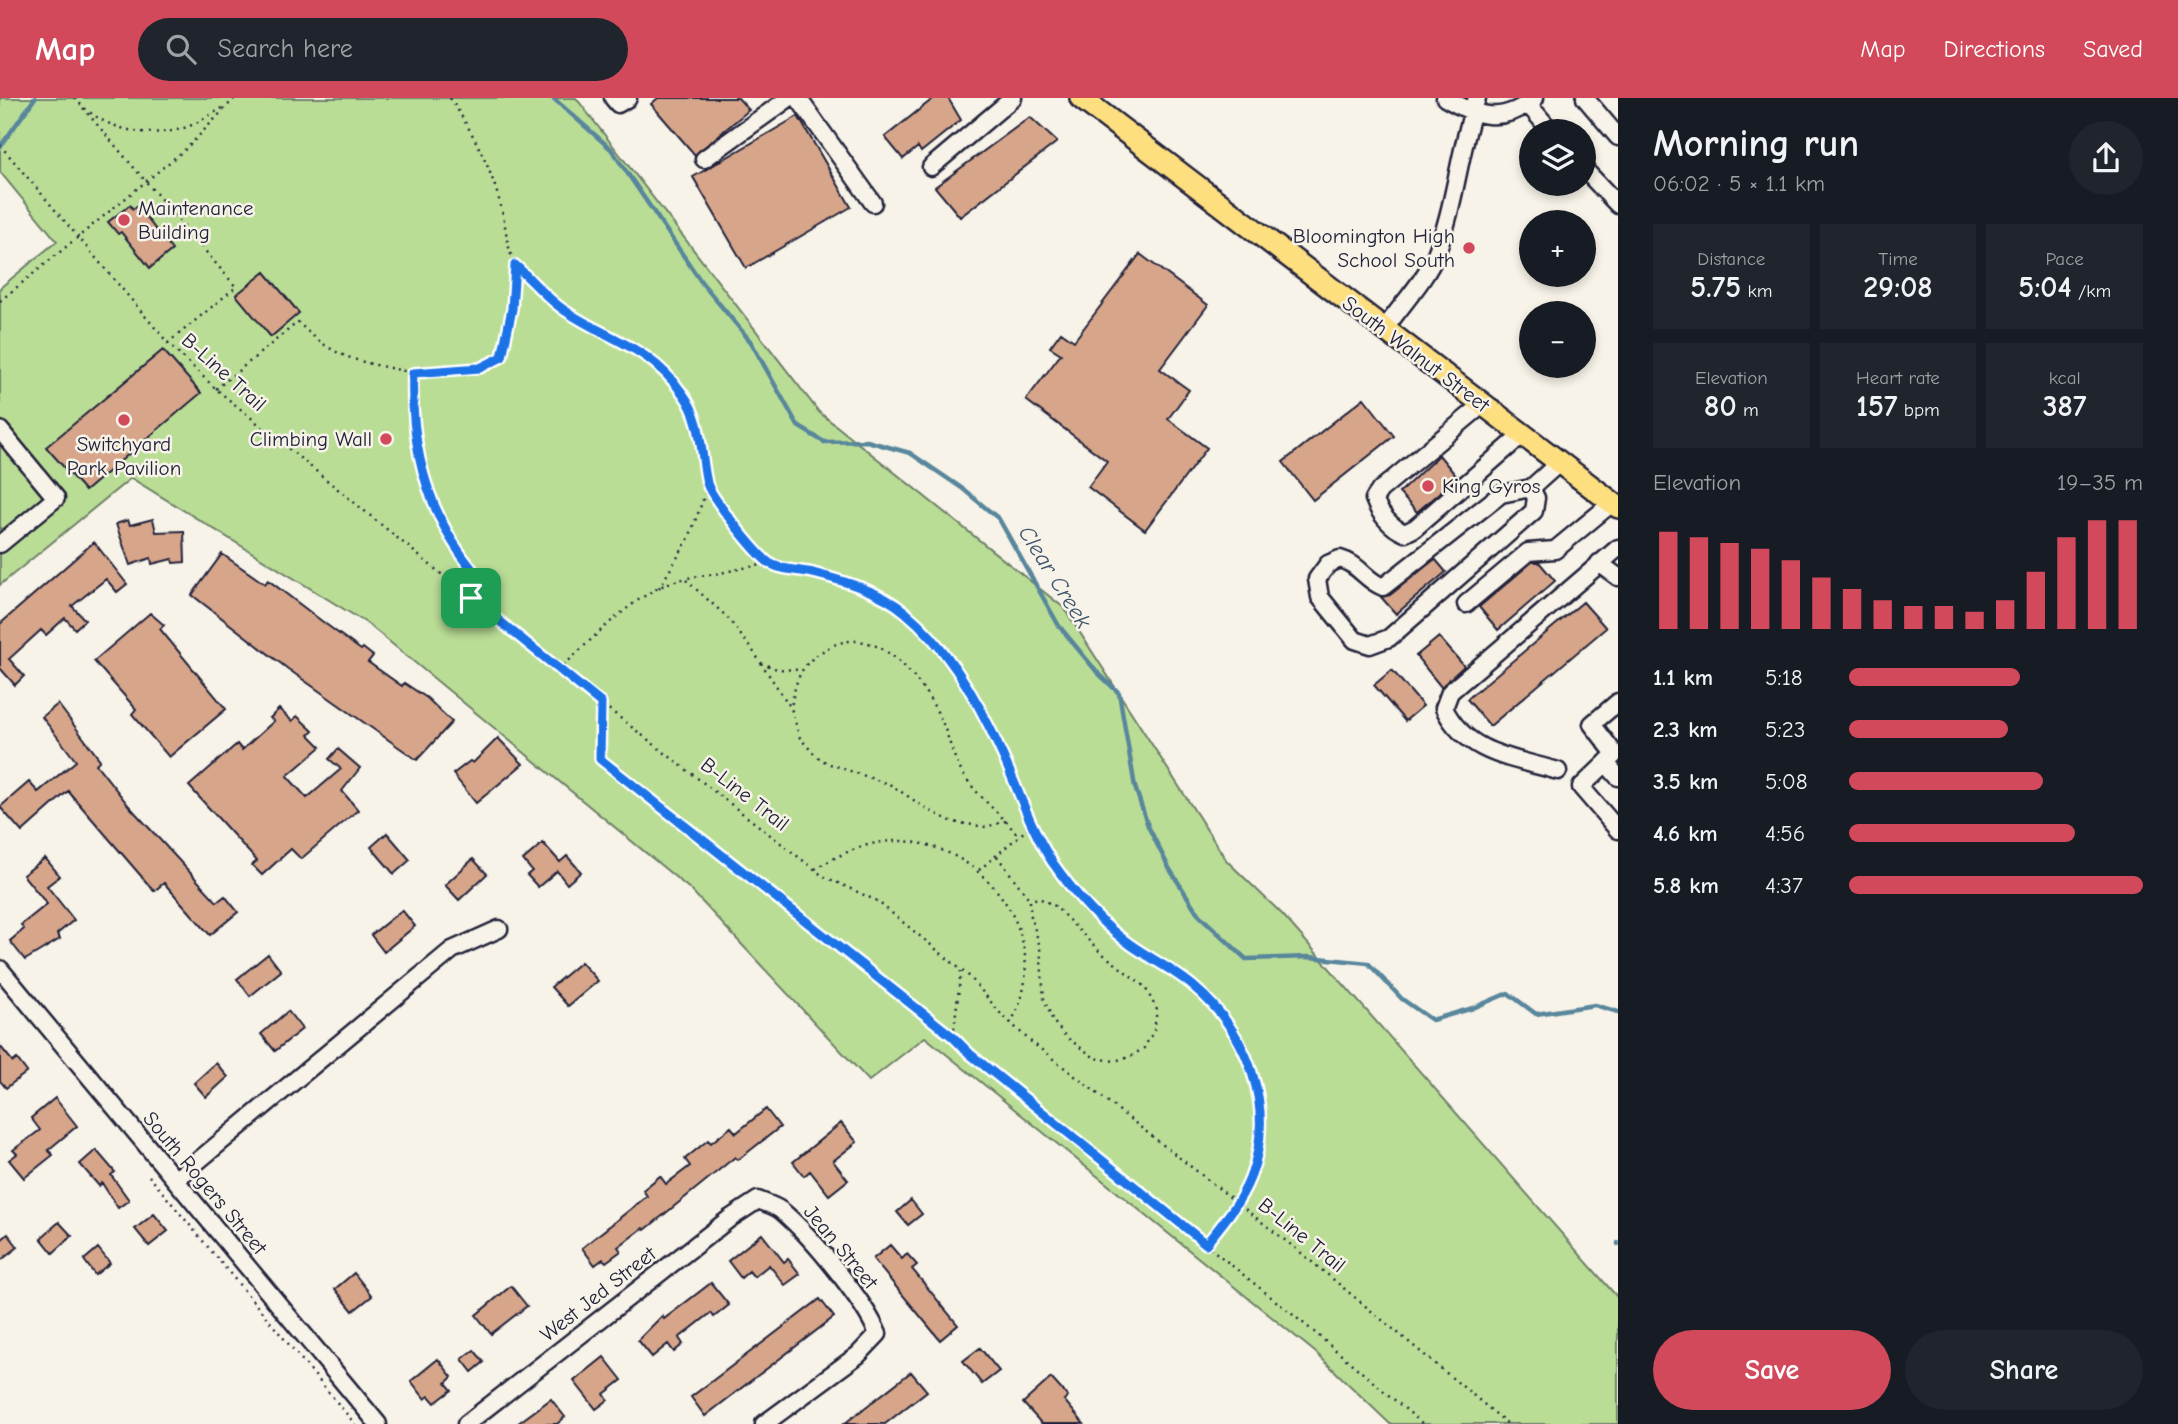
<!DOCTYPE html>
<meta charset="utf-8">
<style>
body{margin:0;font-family:"Comic Neue",sans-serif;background:#20242c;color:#f1f3f6;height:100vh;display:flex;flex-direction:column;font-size:26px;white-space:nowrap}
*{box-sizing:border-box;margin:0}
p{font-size:23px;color:#9ea1a6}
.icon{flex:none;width:38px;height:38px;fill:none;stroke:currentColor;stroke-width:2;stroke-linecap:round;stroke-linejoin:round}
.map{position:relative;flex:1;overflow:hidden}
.drawer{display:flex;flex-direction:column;background:#171b24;width:560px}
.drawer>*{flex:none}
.controls{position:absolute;left:1519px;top:21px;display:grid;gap:14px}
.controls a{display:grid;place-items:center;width:77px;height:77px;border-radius:50%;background:#171b24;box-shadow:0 4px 10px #0003;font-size:35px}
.pin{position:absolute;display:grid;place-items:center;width:60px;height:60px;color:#fff;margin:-30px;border-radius:14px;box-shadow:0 4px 10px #0006}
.round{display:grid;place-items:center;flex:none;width:74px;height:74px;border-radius:37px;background:#20242c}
.headline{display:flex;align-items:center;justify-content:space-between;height:119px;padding:0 35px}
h1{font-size:38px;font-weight:600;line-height:52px}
.stats{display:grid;grid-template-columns:repeat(3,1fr);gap:10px;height:119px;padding:7px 35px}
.stats div{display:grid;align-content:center;border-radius:0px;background:#20242c;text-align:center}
.stats b{font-size:30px;font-weight:600}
.stats small{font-size:19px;font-weight:400}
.stats p{font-size:19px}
.chart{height:196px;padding:14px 35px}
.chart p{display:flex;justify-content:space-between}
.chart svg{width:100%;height:126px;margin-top:7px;stroke:#d1495b;stroke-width:6}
.cta{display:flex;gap:14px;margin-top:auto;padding:14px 35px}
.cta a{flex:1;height:80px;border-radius:42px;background:#d1495b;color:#fff;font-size:28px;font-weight:600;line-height:80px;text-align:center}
.cta a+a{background:#20242c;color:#f1f3f6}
ul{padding:0 35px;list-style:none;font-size:23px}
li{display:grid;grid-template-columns:112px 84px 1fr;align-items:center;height:52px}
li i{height:18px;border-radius:9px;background:#d1495b}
header{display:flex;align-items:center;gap:42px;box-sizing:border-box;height:98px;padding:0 35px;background:#d1495b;color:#fff}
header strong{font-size:33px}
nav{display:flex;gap:38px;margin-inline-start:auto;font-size:24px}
.search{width:490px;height:63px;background:#20242c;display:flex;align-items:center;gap:18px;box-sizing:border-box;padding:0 24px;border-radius:38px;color:#9ea1a6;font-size:26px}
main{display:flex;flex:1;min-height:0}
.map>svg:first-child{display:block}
.green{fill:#badd96;stroke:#6e8068;stroke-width:2}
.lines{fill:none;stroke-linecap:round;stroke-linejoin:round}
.stream{stroke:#59869c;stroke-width:4.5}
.building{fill:#d7a68a;stroke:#22223b;stroke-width:2}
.minor-casing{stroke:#22223b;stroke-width:21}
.major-casing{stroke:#22223b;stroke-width:26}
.path{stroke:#22223b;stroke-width:2.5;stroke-dasharray:2 5;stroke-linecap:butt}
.minor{stroke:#f7f3e8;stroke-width:16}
.major{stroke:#fedf80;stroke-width:21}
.route-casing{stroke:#fff;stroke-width:14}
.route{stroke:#1a73e8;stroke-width:9}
.poi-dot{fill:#d1495b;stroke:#f7f3e8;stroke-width:2.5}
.labels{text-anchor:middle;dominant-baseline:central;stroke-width:5;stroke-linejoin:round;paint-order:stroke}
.poi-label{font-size:21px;fill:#22223b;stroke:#f7f3e8;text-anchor:start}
.street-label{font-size:21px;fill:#22223b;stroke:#f7f3e8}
.water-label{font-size:23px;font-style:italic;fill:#3e546c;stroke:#f7f3e8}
</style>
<header>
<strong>Map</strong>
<div class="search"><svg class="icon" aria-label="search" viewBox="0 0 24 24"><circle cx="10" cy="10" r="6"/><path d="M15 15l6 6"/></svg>Search here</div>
<nav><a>Map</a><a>Directions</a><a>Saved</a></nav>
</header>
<main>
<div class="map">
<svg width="1618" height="1326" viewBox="0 0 1618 1326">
<rect width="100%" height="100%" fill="#f7f3e8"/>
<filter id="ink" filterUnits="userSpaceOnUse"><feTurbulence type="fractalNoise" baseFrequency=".0143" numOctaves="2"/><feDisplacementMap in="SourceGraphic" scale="14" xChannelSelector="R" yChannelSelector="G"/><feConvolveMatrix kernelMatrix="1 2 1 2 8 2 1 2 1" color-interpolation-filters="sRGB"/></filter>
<g filter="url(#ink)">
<!-- green -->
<path class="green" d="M0,0H576L819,314L1064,510L1227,763L1282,816L1618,1200V1326H1390L1315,1254L925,939L869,983L691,792L368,526L131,380L0,487V190L57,143L0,74Z"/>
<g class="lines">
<!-- stream -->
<path class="stream" d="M553,0L611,51L702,185L751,244L798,328L824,344L867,343L910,355L963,391L999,421L1059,528L1097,574L1119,595L1135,689L1148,728L1169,770L1199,817L1246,861L1309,859L1368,865L1402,901L1432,922L1473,910L1508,895L1536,916L1595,907L1618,914
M0,49L35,0
M1618,1145V1146"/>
</g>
<!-- building -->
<path class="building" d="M658,0H738L749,12L695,57L651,6Z
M934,0H948L961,22L921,54L918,49L903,61L885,39Z
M798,18L851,109L746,170L693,79Z
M1030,19L1057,44L960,119L935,89Z
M130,107L133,111L137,108L172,152L150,170L121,134L118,136L108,124Z
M1140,156L1208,207L1160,271L1189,292L1168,321L1207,350L1145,432L1088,389L1107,363L1026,302L1061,256L1050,249L1061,234L1074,243Z
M265,174L299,215L271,239L236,197Z
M163,252L201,295L85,393L46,349Z
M1364,300L1394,338L1313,402L1283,364Z
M1439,357L1457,379L1417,414L1399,395Z
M153,421L156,434L184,433L185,464L173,465L172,461L152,466L151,460L130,467L116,426L128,422L130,427Z
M94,444L127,486L117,494L106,481L72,508L85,522L75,531L65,520L46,537L41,532L9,561L24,578L15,587L0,570V526Z
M222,456L265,486L268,482L323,524L361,552L363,550L373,558L368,564L402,588L404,585L427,600L452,624L417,662L288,571L192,497Z
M1435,461L1446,474L1396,516L1381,499L1390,497Z
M1532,464H1539L1555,483L1498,532L1479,509Z
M1583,504L1606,530L1490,628L1467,601Z
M150,515L164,527L160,531L226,611L169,659L132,616L136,611L94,563Z
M1439,539L1464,568L1441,589L1416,558Z
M1392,572L1423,608L1405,623L1374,587Z
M58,606L100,662L96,666L129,708L217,804L225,798L238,814L210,837L164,785L154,793L68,693L22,734L0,709L29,684L38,694L76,663L42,619Z
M279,611L292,623L297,618L313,633L309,637L321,649L287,678L307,700L341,671L329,661L338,651L360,670L342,693L358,712L301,761L291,751L262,777L252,767L257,763L189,688L237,646L242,652L274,623L270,620Z
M498,640L523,666L476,705L453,676L470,663L473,665Z
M387,735L410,762L394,776L371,749Z
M543,745L560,764L567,758L581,774L567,786L557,773L538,789L527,777L532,773L523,762Z
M45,760L60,778L47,788L74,822L57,836L60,841L25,862L10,843L24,831L21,827L47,806L23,777Z
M473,761L487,776L459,802L445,787Z
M402,812L415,828L384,854L371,837Z
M268,856L281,873L250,898L237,881Z
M581,864L598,883L568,908L551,889Z
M288,913L302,931L275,953L261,936Z
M0,948L13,964L17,961L27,974L6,990L0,983Z
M216,965L228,979L206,999L194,985Z
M55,1000L77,1028L48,1052L53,1057L24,1080L9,1062L17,1056L13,1052L40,1032L31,1020Z
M766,1011L780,1029L738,1062L735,1059L645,1132L643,1130L618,1149L621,1153L606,1164L603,1161L595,1167L582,1150L647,1098L643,1092L660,1078L666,1086L690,1068L685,1061L708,1042L711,1045L731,1029L736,1035Z
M841,1025L857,1044L833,1063L848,1082L829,1097L810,1073L804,1078L793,1064Z
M96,1052L115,1074L111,1077L129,1102L118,1110L102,1085L99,1088L80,1066Z
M911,1102L922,1116L908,1127L897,1114Z
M154,1116L168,1133L149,1148L135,1131Z
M59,1124L72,1138L53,1155L41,1140Z
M8,1136L18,1149L0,1163V1143Z
M762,1136L784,1164L788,1161L800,1176L785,1187L769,1167L754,1179L749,1173L741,1180L728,1163Z
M890,1147L902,1161L907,1156L917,1167L912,1171L958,1227L940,1242L873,1161Z
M98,1150L110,1165L95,1177L84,1162Z
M354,1175L372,1198L353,1213L335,1191Z
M711,1185L729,1207L714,1219L711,1215L679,1240L683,1246L674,1254L668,1246L652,1259L638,1242L662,1218L664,1221Z
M511,1188L527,1208L491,1236L476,1217Z
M820,1201L834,1219L705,1318L691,1299Z
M980,1250L999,1273L982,1286L963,1263Z
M474,1252L484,1264L472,1274L462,1261Z
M604,1259L622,1282L604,1296L608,1302L596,1311L574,1283Z
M438,1261L452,1279L446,1285L452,1292L435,1305L429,1298L425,1301L411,1283Z
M911,1274L927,1293L885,1326H844Z
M1051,1280L1068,1299L1064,1302L1084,1326H1042L1023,1305Z
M551,1301L565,1319L557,1326H517Z"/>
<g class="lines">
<!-- minor casing -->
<g class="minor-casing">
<path id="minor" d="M613,0L618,6L628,0
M798,0L873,105
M1445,0C1479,19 1502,27 1535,0
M1585,0L1618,39
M1528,6L1551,33
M704,61L789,0
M931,69L1013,0
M1584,71L1618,107
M1384,232C1400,208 1425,183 1436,156C1456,106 1459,51 1477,0
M1482,307L1380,392L1374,401C1379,415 1391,430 1405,435L1415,430L1522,337
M0,332L56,400L0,446
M1531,390L1536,400L1534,413L1389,540L1370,547L1355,542L1320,499L1317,481L1328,466L1340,461C1359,466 1365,482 1383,489L1501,396L1531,390L1559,365
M1599,465L1618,479
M1466,506L1528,454L1555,452L1612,405
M1618,604L1592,626L1615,656L1606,665L1618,679
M1606,665L1581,689L1618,732
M1558,673C1513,660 1466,656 1444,610L1450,594L1618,450
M0,871L378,1326
M175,1082L452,852L499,831
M466,1326L729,1121L758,1102C767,1106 777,1108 783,1114C812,1139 864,1202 878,1236L858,1257L764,1326"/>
</g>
<!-- major casing -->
<g class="major-casing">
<path id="major" d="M1081,0L1618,409"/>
</g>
<!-- path -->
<path class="path" d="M75,0C101,32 149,42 187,29C200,24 213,15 226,8
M450,0C473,35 489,65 500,105C506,123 506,152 516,167C522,177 535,185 543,193C568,217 595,227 625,243C684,275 702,324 708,388
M83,10L236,189L168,245
M0,47L168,245L216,291L552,567L823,778L877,803L970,879L1001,916L1029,942L1300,1154L1508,1326
M0,203L188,49L235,0
M414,275C442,277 479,277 502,259L512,211L515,167
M216,291L298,224C337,264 361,263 413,275C410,349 428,418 475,475L476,482L471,500
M686,482L727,519L753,553L791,610L800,640L815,657L827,665L891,687L930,713L953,724L986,729L1006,723C991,709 975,694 963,676C953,660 950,643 943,626C927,589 881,524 832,548C802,563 796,578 791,610
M659,490L689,440L708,388L770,466
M761,565L777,571L802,572
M559,572C589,544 621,510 658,490C676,480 700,478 720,475C736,472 756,466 772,467C793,469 815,476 834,482C895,502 921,521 957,574C997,633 1015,702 1052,762C1071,794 1100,826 1131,847C1151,861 1176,873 1194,889C1256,945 1282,1029 1238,1105C1230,1119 1217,1133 1206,1146
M601,605L600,661L952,938
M1006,723L1019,739
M997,758L1030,802V815L1040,849L1044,901L1053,923L1066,939L1095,960L1114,963L1130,959L1144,950L1154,932L1157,912L1145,889L1098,852L1055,808L1039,800L1030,802
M815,771C842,755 869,742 901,743C988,747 1057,845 1011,924
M979,772L1032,727
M961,873L953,939L970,956L1313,1233L1423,1326
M149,1078L355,1326"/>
<!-- minor -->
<use href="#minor" class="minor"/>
<!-- major -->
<use href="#major" class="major"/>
</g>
</g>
<g class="lines" filter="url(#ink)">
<!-- route casing -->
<g class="route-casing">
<path id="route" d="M515,167C531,181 546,200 564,212C610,243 648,247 683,296C703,323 700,354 707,385C710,398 755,454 768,464C778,472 800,472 813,475C844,483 880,493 905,514C948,549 980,606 1002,656C1019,693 1031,732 1053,765C1074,795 1101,826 1131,847C1151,861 1174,872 1193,888C1248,934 1277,1010 1250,1080C1240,1105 1223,1125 1206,1146L970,956L953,939L600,661L601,605L471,500L476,482L475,475C428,418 410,349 413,275L480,270L502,259L512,211Z"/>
</g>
<!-- route -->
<use href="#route" class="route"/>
</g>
<!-- markers -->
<g class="poi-dot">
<circle cx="124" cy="122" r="7"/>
<circle cx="1469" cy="150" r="7"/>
<circle cx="124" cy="322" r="7"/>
<circle cx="386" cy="341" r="7"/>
<circle cx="1428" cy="388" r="7"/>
</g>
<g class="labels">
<!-- poi labels -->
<g class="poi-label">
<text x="138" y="110">Maintenance<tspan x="138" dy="24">Building</tspan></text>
<text x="1455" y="138" text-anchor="end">Bloomington High<tspan x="1455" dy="24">School South</tspan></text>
<text x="372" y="341" text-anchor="end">Climbing Wall</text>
<text x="124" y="346" text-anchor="middle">Switchyard<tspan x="124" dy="24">Park Pavilion</tspan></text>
<text x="1442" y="388">King Gyros</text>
</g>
<!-- street labels -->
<g class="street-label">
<text transform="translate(1416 256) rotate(37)">South Walnut Street</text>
<text transform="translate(224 274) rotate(42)">B-Line Trail</text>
<text transform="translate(745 696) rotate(38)">B-Line Trail</text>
<text transform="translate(205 1085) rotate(50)">South Rogers Street</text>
<text transform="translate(1302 1137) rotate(39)">B-Line Trail</text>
<text transform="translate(841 1149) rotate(50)">Jean Street</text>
<text transform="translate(598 1196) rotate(-38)">West Jed Street</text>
</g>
<!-- water labels -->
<g class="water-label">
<text transform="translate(1055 479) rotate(58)">Clear Creek</text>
</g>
</g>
</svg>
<div class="controls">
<a><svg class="icon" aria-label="layers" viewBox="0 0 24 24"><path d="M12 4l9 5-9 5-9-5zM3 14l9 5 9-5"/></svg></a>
<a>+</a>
<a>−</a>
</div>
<div class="pin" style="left:471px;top:500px;background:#1e9e55"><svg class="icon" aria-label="arrive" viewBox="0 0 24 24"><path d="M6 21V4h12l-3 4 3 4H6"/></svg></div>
</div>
<section class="drawer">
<div class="headline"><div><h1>Morning run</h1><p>06:02 · 5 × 1.1 km</p></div><a class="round"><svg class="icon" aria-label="share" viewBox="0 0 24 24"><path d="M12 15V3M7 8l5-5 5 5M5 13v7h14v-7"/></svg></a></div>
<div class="stats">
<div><p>Distance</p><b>5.75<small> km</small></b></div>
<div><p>Time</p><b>29:08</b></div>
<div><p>Pace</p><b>5:04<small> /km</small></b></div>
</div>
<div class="stats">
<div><p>Elevation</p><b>80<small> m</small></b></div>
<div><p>Heart rate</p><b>157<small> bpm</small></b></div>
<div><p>kcal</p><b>387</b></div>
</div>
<div class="chart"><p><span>Elevation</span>19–35 m</p>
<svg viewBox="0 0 160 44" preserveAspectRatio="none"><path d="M5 44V10M15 44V12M25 44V14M35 44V16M45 44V20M55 44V26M65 44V30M75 44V34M85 44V36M95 44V36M105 44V38M115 44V34M125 44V24M135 44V12M145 44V6M155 44V6"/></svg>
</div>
<ul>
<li><b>1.1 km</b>5:18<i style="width:58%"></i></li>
<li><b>2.3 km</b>5:23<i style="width:54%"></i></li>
<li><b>3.5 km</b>5:08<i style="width:66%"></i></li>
<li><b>4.6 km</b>4:56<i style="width:77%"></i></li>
<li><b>5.8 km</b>4:37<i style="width:100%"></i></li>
</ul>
<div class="cta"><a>Save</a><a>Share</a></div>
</section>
</main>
